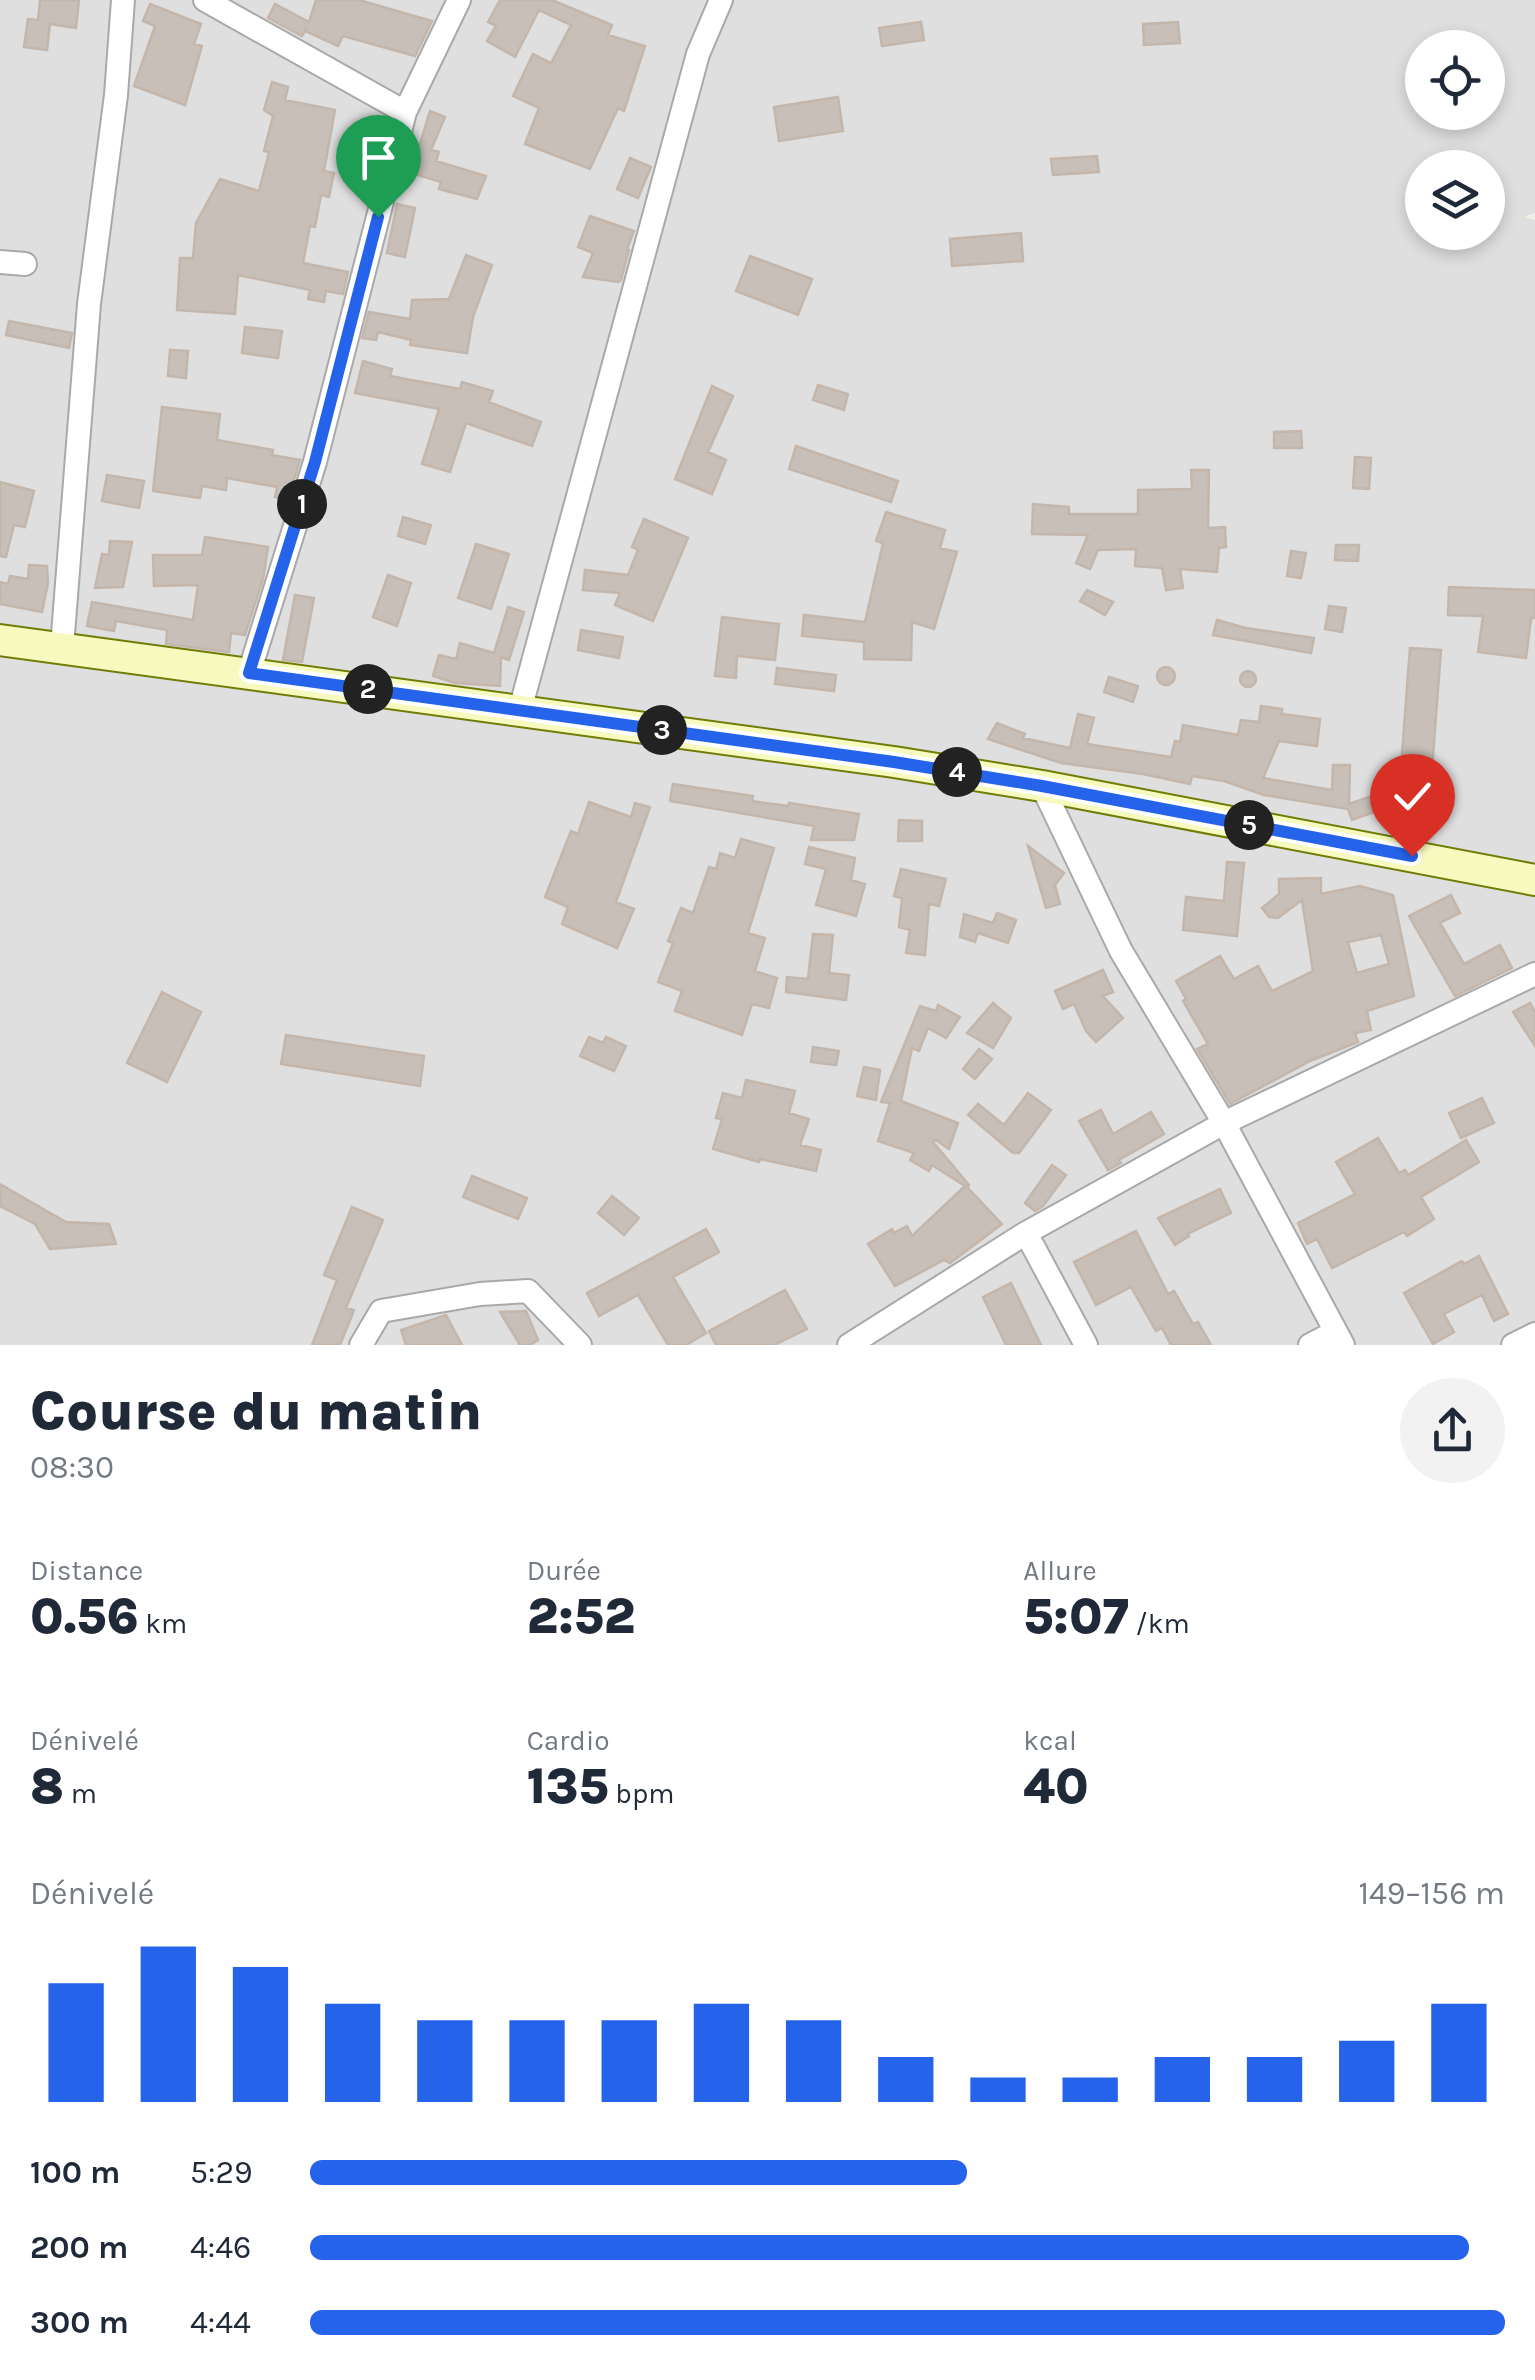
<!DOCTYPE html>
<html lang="fr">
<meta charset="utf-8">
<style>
body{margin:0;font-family:Karla,sans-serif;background:#f2f2f3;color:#1f2937;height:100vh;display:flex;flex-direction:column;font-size:38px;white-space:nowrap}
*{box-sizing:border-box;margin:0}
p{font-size:32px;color:#747a83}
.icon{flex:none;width:55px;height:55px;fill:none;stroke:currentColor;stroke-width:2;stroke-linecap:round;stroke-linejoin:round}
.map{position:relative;height:1345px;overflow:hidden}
.sheet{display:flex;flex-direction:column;background:#fff;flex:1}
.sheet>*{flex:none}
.fabs{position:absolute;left:1405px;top:30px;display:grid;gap:20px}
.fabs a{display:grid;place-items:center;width:100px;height:100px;border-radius:50%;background:#fff;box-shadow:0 5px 15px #0003;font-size:50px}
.pin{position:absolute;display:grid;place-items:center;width:85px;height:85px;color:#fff;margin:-102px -42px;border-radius:50% 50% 50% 0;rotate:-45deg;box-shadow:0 0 10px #0007}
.pin .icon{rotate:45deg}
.km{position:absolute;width:50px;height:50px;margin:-25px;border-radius:50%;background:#222;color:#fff;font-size:28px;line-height:50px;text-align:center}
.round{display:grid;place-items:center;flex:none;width:105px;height:105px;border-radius:52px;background:#f2f2f3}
.overview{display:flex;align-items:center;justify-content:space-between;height:170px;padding:0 30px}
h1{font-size:55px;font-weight:800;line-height:75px}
.metrics{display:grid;grid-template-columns:repeat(3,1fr);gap:15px;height:170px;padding:10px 30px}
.metrics div{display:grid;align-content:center}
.metrics b{font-size:50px;font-weight:800}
.metrics small{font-size:28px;font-weight:400}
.metrics p{font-size:28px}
.chart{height:280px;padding:20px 30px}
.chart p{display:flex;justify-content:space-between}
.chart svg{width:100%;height:180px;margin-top:10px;stroke:#2563eb;stroke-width:6}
ul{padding:0 30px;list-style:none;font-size:32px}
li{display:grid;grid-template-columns:160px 120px 1fr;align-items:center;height:75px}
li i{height:25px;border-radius:12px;background:#2563eb}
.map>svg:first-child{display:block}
.residential{fill:#e0dfdf;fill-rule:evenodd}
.building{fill:#c7bfb8;stroke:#c4b6ab;stroke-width:2.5;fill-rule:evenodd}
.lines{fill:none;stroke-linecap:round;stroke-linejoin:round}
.minor-casing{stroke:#a9a9a9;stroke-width:26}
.secondary-casing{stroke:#707d05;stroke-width:34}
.minor{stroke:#fff;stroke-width:22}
.secondary{stroke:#f7fabf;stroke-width:30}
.route-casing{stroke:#fff;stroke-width:20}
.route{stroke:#2563eb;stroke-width:12}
</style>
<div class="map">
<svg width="1535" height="1345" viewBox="0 0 1535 1345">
<rect width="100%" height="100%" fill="#f2efe9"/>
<!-- residential -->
<path class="residential" d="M0,0H1535V213L1524,217L1535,220V1345H0ZM1422,48H1488V112H1422ZM1422,168H1488V232H1422Z"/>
<!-- building -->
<path class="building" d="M40,0H79L76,28L50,24L47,50L24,47L28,19L38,20Z
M316,0H359L432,21L415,56L343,36L338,46L305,31L307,27L302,36L268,18L275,4L309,22Z
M500,0H552L612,25L608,35L645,46L624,111L618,108L590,169L525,144L539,108L513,96L533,54L551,63L571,25L539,10L515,57L487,41L496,26L488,22Z
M150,4L201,24L194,44L202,46L185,105L134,86L155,26L143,21Z
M921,22L924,40L882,46L879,28Z
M1178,22L1180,43L1144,45L1143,24Z
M272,82L288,87L285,100L335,110L324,171L334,173L329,197L321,195L315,227L310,226L303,263L348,272L343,294L326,291L324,302L308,299L310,290L238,275L235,314L177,310L180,258H193L196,223L220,179L259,191L269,152L264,151L273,116L264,110Z
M838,97L843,131L779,141L774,107Z
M430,111L445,117L431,150L439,152L436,161L486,176L477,199L439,189L441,182L411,173Z
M1097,156L1099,172L1053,175L1051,159Z
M630,158L651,167L638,198L617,189Z
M397,204L415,208L405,257L387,253Z
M590,216L634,231L627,249L629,250L621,280L618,282L583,277L593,253L578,247Z
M1021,233L1023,261L952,266L950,239Z
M466,255L492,265L473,317L467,353L410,345L411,340L378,332L376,340L362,338L369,312L410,319L412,300L449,299Z
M750,256L812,279L798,315L736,291Z
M9,321L72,333L69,348L6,335Z
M245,327L282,331L278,358L242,353Z
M170,350L188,351L186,378L168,376Z
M363,361L392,369L390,376L460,389L462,382L493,391L489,402L541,422L532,446L466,423L450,472L422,464L439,409L355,393Z
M818,385L848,394L844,410L813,400Z
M712,386L733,396L708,452L726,460L712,494L675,479Z
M162,407L220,414L217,440L273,450L272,455L300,460L288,499L275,497L277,487L227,478L226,490L202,486L200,498L153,491Z
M1301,431L1302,448H1274V432Z
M796,446L898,481L891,502L789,469Z
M1355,457L1371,458L1369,489L1353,488Z
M1191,470H1209L1208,528L1225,527L1226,547L1219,548L1217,572L1180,569L1183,588L1166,590L1162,568L1135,566L1136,549L1098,550L1090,569L1076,563L1088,535L1032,534L1033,504L1069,507V514H1138V490L1192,489Z
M107,475L144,481L139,508L102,501Z
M0,482L34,491L25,527L14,525L6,557L0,556Z
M886,512L945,530L940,548L957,552L934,629L912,622L911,660L864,659V642L802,636L804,615L865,622L883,543L876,541Z
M403,517L431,525L425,544L398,536Z
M644,519L688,538L653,621L615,605L620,593L583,590L585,570L628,575L638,550L632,547Z
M205,537L268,547L263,579L245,635L231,633L229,652L166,644L167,630L116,621L114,631L87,626L92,602L193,620L198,585L154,586L153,555H202Z
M110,541L132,542L123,587L95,588L102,554L109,555Z
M476,544L509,554L491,609L458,598Z
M1336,545H1359L1358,561L1335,560Z
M1291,551L1306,553L1301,578L1287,576Z
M29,565L47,566L48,583L42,612L0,604V582L8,584L10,576L28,579Z
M388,575L411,583L397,626L373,617Z
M1449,587L1535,590V618H1531L1526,658L1478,652L1483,616L1448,615Z
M1087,590L1113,602L1105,615L1080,601Z
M295,595L314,598L302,662L283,660Z
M1329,606L1346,608L1342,632L1325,629Z
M508,607L524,612L509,660L501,657L500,686L455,683L433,676L439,655L456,659L460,643L494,653Z
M722,617L779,624L775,660L737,656L736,678L715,676Z
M1217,620L1246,628L1314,638L1311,653L1213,635Z
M581,630L623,637L619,658L578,650Z
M1410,648L1441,650L1432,769L1401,767Z
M1157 676a9 9 0 1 1 18 0a9 9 0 1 1-18 0Z
M777,668L836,675L834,691L775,684Z
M1240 679a8 8 0 1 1 16 0a8 8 0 1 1-16 0Z
M1109,677L1138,686L1133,702L1104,692Z
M1261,706L1282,709V714L1320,719L1317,746L1279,741L1263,778L1332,790L1333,765H1350L1349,804L1386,791L1391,806L1352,820L1348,809L1264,795L1224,781L1192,776L1190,784L1143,774L1061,763L988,739L997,723L1025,734L1023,738L1070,748L1078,714L1094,718L1087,744L1171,757L1175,741L1180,742L1183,725L1238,735L1241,720L1259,722Z
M673,784L753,796L752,801L788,806L789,803L859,814L854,840H811L814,826L670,801Z
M589,802L631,817L635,803L650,807L616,902L634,909L617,948L562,924L568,907L545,897L571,831L578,834Z
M899,820L922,821V841H898Z
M741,839L774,848L748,933L765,938L755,971L777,978L769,1008L752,1004L742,1035L675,1011L682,991L658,982L673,943L668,941L681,908L693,913L709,867L716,869L720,853L735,858Z
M1028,846L1064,873L1055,885L1060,904L1046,908Z
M809,847L855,858L851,880L865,884L856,916L816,905L826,869L805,864Z
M1227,862L1244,863L1237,936L1183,930L1186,897L1224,901Z
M901,869L946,879L939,906L929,904L925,955L906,953L910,930L899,927L902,898L894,896Z
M1321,878V894L1360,886L1393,895L1414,996L1367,1011L1371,1030L1355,1033L1358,1042L1310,1061L1230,1104L1197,1049L1208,1044L1183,1001L1186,999L1176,981L1220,956L1234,979L1258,966L1272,991L1313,971L1302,900L1278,918L1269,917L1262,908L1279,894V879ZM1381,935L1389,964L1357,973L1348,942Z
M1451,895L1460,913L1440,923L1464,964L1500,945L1512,968L1455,996L1409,916Z
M997,913L1016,920L1008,943L978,933L975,942L960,937L964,914L993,923Z
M813,934L833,935L829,973L849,975L846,1000L786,992L787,977L808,979Z
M1103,970L1113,992L1103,996L1123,1018L1096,1042L1086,1031L1074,1004L1063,1009L1055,991Z
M162,992L201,1012L167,1082L127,1063Z
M993,1003L1011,1018L993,1048L967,1033Z
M1530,1003L1535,1012V1046L1513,1012Z
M938,1005L960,1017L946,1038L928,1028L919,1051L912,1048L901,1101L958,1123L949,1149L936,1140L933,1142L969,1185L967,1187L1002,1224L950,1263L944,1260L895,1286L868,1244L892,1229L894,1233L907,1226L912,1236L965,1186L932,1165L929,1171L910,1160L914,1153L878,1141L890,1103L881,1102L920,1006L936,1011Z
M286,1035L424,1056L420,1086L281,1064Z
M589,1037L603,1043L606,1037L626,1046L614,1071L580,1056Z
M813,1047L839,1051L836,1065L811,1062Z
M979,1049L992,1059L975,1079L963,1069Z
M864,1067L880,1070L876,1100L857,1096Z
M746,1080L795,1091L789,1113L809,1119L800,1145L821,1150L816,1171L760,1159L759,1162L713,1149L722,1119L716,1118L723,1093L742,1098Z
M1028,1093L1051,1110L1019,1153H1013L968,1115L978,1104L1004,1125Z
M1482,1098L1494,1123L1461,1138L1449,1113Z
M1101,1110L1113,1134L1151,1112L1164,1134L1119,1160L1121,1163L1108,1170L1079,1121Z
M1378,1138L1399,1173L1405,1170L1408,1175L1466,1140L1479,1162L1421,1197L1434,1219L1407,1236L1404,1232L1332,1268L1317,1239L1307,1244L1298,1223L1355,1194L1336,1162Z
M1052,1165L1066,1175L1043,1206L1035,1211L1025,1203Z
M472,1176L527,1198L518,1219L463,1197Z
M0,1184L66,1222L109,1224L116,1244L50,1249L35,1224L0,1206Z
M1220,1189L1231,1213L1187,1234L1189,1236L1175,1245L1158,1218Z
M612,1196L639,1218L624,1235L598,1213Z
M352,1207L383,1220L346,1308L354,1310L340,1345H312L337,1280L324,1275Z
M706,1229L719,1252L673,1277L706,1333L686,1345H668L638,1295L599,1316L587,1293Z
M1136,1231L1168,1294L1174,1291L1193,1324L1198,1322L1211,1345H1171L1162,1328L1156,1331L1131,1287L1096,1305L1074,1262Z
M1479,1256L1508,1314L1494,1321L1482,1295L1444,1314L1454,1332L1433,1344L1404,1293L1462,1261L1464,1264Z
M1011,1283L1041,1345H1006L983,1297Z
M785,1290L807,1329L774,1345H716L709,1331Z
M526,1311L538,1340L530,1345H520L500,1312Z
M446,1315L462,1345H406L401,1330Z"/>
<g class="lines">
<!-- minor casing -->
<g class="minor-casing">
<path id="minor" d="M205,0L405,112
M0,262L25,264
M62,647L89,304L116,95L123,0
M249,673L315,462L405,112L459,0
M520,710L698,54L721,0
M1042,786L1121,951L1224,1123L1343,1345
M1026,1233L1086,1345
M361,1345L381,1311L480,1294L528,1291L580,1345
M849,1345L1026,1233L1224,1123L1535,974
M1310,1345L1335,1332
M1513,1345L1535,1334"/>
</g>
<!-- secondary casing -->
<g class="secondary-casing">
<path id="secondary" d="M0,640L894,762L1042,786L1535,880"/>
</g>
<!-- minor -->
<use href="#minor" class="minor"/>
<!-- secondary -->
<use href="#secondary" class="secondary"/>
</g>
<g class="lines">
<!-- route casing -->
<g class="route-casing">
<path id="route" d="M378,217L315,462L249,673L894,762L1042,786L1412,856"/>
</g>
<!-- route -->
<use href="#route" class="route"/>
</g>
</svg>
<div class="fabs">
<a><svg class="icon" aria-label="locate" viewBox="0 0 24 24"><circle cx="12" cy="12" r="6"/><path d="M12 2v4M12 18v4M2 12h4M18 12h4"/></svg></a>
<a><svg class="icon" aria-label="layers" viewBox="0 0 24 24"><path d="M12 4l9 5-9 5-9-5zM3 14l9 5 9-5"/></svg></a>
</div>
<div class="pin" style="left:378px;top:217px;background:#1e9e55"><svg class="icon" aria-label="arrive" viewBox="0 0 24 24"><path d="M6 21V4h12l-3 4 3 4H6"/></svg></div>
<div class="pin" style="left:1412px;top:856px;background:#d93025"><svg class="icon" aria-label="check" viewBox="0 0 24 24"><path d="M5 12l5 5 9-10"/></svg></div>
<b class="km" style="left:302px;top:504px">1</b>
<b class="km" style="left:368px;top:689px">2</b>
<b class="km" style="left:662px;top:730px">3</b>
<b class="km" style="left:957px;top:772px">4</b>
<b class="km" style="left:1249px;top:825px">5</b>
</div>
<section class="sheet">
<div class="overview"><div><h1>Course du matin</h1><p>08:30</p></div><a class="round"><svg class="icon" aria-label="share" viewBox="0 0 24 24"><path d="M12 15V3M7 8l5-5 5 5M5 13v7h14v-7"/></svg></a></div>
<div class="metrics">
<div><p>Distance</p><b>0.56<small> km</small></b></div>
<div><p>Durée</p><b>2:52</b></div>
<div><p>Allure</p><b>5:07<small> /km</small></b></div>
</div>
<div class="metrics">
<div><p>Dénivelé</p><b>8<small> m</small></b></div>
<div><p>Cardio</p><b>135<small> bpm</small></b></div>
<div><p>kcal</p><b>40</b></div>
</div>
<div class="chart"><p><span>Dénivelé</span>149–156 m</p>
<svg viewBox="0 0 160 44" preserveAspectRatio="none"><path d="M5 44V15M15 44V6M25 44V11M35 44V20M45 44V24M55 44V24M65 44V24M75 44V20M85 44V24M95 44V33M105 44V38M115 44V38M125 44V33M135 44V33M145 44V29M155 44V20"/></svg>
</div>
<ul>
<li><b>100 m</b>5:29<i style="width:55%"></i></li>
<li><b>200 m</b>4:46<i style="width:97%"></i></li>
<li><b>300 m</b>4:44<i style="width:100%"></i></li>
</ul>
</section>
